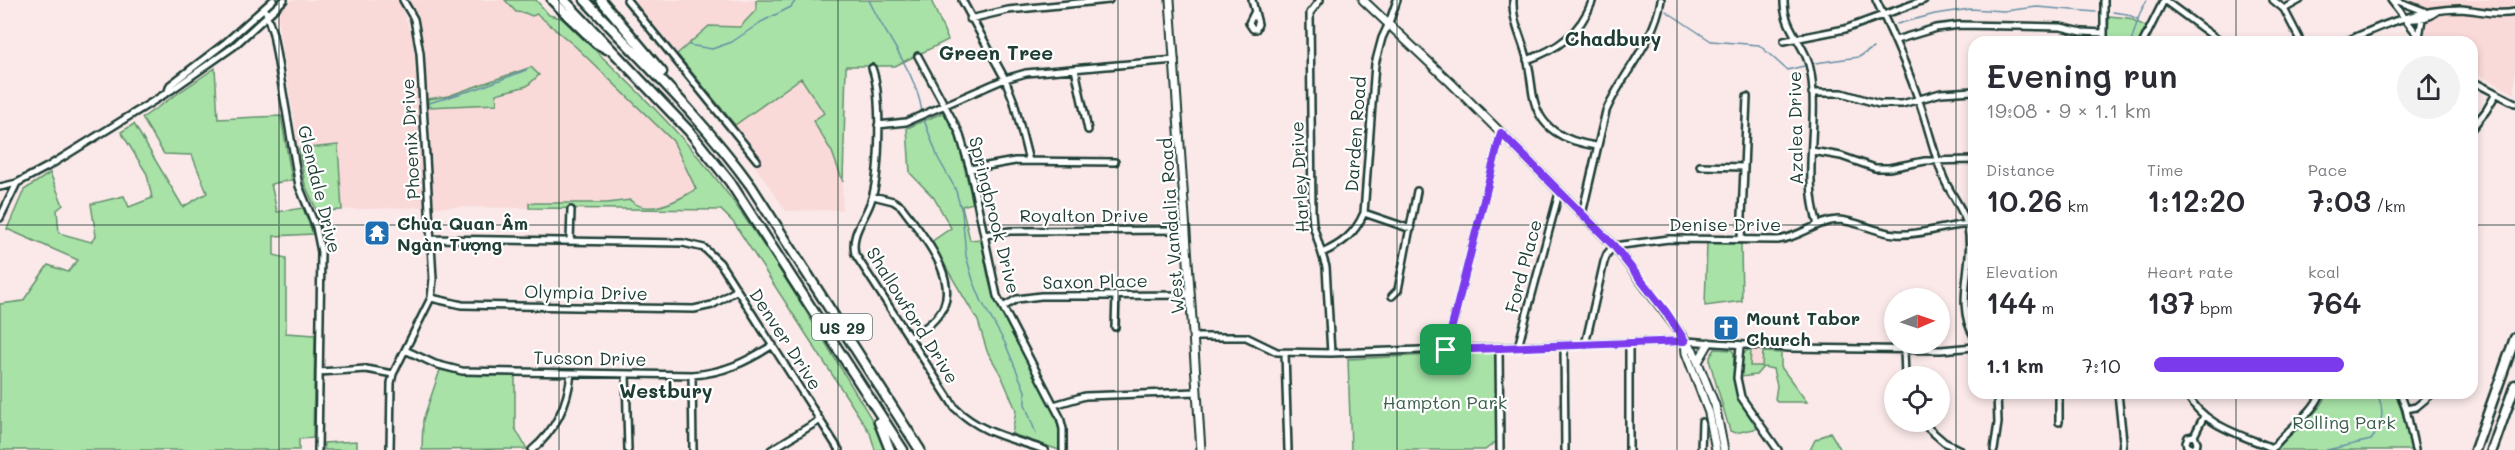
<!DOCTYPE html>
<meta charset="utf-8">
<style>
body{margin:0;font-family:Mali,sans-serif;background:#f2f2f3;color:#2b2b33;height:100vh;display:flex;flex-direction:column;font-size:22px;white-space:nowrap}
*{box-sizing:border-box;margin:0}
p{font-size:20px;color:#7c7c81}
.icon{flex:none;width:33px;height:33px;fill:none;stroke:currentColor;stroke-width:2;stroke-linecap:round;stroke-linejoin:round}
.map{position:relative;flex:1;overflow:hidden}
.drawer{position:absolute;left:1968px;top:36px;width:510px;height:363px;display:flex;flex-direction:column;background:#fff;border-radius:18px;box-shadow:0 3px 9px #0003}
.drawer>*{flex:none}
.needle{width:39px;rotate:88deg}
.fabs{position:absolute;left:1884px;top:288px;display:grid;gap:12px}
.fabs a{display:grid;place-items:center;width:66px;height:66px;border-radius:50%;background:#fff;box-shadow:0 3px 9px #0003;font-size:30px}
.pin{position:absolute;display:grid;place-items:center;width:51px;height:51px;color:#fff;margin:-26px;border-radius:12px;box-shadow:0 3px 9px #0006}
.round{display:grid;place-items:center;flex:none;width:63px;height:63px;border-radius:32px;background:#f2f2f3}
.summary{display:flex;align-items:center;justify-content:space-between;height:102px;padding:0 18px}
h1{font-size:33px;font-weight:600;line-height:45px}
.figures{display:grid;grid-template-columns:repeat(3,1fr);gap:9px;height:102px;padding:6px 18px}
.figures div{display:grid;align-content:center}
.figures b{font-size:30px;font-weight:600}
.figures small{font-size:16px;font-weight:400}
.figures p{font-size:16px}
ul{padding:0 18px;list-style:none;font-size:20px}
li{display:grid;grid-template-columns:96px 72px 1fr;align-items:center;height:45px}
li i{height:15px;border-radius:8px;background:#7c3aed}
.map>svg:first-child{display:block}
.built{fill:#f9dad9}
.green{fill:#a8e2a7;stroke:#64906e;stroke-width:1.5}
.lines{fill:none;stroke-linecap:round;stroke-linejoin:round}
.stream{stroke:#668fa5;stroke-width:1.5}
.minor-casing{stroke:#1f3d34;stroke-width:10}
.major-casing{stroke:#1f3d34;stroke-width:11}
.highway-casing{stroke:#1f3d34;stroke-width:13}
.minor{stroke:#fff;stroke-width:5}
.major{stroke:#fff;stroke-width:7}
.highway{stroke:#fff;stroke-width:8}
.route-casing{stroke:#fff;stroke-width:12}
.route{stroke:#7c3aed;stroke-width:8}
.grid{fill:none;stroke:#1f3d34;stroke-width:1.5;stroke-opacity:0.55}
.labels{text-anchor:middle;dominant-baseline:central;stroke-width:4.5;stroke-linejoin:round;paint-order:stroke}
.shield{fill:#fff;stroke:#627771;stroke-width:1.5}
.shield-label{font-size:16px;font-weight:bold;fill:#1f3d34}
.street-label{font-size:18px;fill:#1f3d34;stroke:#fff}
.poi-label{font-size:18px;font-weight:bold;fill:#1f3d34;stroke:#fff;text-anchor:start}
.park-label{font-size:18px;fill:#3a5e4b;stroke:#fff}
.neighbourhood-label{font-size:20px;font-weight:bold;fill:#1f3d34;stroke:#fff}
</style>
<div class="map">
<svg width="2515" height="450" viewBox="0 0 2515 450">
<rect width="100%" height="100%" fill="#fbe9e9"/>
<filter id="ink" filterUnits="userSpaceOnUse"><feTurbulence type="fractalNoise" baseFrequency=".0167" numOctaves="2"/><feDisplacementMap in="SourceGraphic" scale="12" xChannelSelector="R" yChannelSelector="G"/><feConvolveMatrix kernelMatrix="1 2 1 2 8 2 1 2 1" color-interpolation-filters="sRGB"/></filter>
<g filter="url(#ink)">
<!-- built -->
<path class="built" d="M291,0H398L400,3L413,39L425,207L342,210L338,146L299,149L277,18L278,12Z
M409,0H505L516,12L532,16L537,14L576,47L673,141L696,189L675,202L663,205L645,206L620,200L607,203H529V208L434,207L428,107L496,104V94L527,86L428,99L424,45L420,27Z
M634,0H756V10L740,27L709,26L677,54Z
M2401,0H2515V94L2472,71V42H2433L2423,31Z
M800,78L824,113L814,121L832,152L843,182L842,210L786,211L754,165L762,159L735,125Z
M1751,351L1763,352V367L1750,366Z"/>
<!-- green -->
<path class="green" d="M505,0H536L549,15L561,18C624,77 688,137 738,208C788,279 832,354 877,428L886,450H875L870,433L734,223L721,210L529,208V203H607L630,200C648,217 679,200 696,189L673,141L576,47L537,14L532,16L525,13L516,12Z
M756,0H931L948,40L895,66H846L843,182L832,152L813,121L824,113L801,78L735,125L677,54L709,26L740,27L756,10Z
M2109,16L2129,18L2147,27L2140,42H2108Z
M531,67L539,75L527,86L496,94L497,104L428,107V99L448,96Z
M215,68L218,119L281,116L292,180L271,184L277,212L303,208L313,234L274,236V255L286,258V333L315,335L313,438L299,439V450H0V304L23,301L48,265L68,272L78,260L7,229L24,190L50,173L63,205L57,210L59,233L91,242L96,236L91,204L124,196L129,207L152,198L147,174L121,132L134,124L183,207L207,193L192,155L164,154L142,118Z
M942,113H945L957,137L973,203L962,206L970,240L981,239C985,258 987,279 994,298C1008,333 1070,417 1059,450L1012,434L1016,410L1001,375L987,351L978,321L931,242L951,228L934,198L910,173L907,128Z
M338,145L342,210L317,211L305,185L299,149Z
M1707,243L1741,244L1742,301L1705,306Z
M1715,349L1732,350L1734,354C1733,389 1735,401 1759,428L1735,433L1730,431L1710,363V357Z
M1747,350L1751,351L1750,366H1762L1763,352L1781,353V367L1807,402H1778L1775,399L1777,386L1773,369L1763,367L1756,375L1741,377L1743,355Z
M1495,352L1497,441L1485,450H1351L1348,359Z
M440,370L464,375L515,376V428L527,449L422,450L423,420Z
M2327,393H2396L2413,450H2276C2289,430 2323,413 2327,393Z
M1830,432L1841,450H1810L1815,440Z
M357,441V450H324V443Z"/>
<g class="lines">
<!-- stream -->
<path class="stream" d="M869,0C886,38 916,71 922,112
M1666,11L1711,41L1759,45L1787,70L1804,66
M2113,12L2127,14L2137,19
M1897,24L1935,14L1970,9L2004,11L2037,7L2096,12
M2131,42L2140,13L2147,0
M689,45L712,49L732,42L761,22L791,7L796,0
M1815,63L1859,57L1873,48
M429,103L479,88L526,70
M923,117L938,158L955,188L962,212L966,256L973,280L982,302L1005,343L1025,391V404L1036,434
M2327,450L2371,440C2383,425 2385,411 2377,393"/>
<!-- minor casing -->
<g class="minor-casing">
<path id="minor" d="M627,0L757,160
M962,0L1005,79L1014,102L1029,161
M1252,0L1258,24L1256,29H1253L1249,23L1254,13
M1320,0L1310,13L1312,212L1313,225L1326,267L1331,353
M1513,0C1512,22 1522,38 1527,58C1530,70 1531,83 1533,95C1539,130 1565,141 1596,146
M1784,0C1783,29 1807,45 1811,73C1819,125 1802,174 1818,225
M1876,0C1892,33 1907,66 1919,101C1928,126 1934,154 1944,179C1951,195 1965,211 1968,228C1975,263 1954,304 1974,336
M2164,0L2221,42
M2273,0L2284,9L2301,42
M2391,0L2423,42
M2395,0L2424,11
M265,9L273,34L299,186L316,227L321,252L318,450
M2284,9L2300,0
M970,19L1008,10L1109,0
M2405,19C2416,20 2427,19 2436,12
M2419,37L2422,19
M1896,40L1936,28L1960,25L2061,27L2082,32L2104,33
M1784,41L1845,29L1924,0
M2104,42V0
M2143,42L2164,0
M2345,42C2382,25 2419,9 2460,9C2479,10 2496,16 2515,12
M918,56L959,132L970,169L997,296L1060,417L1063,429V450
M1527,60C1558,49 1580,33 1592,2
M872,68C882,94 880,171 872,198C866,219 850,232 855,254L955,408C982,434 1011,438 1045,450
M1075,69L1088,130
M2472,81L2515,103
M168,91L170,85L225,43L273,0
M1812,93H1842L1879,104H1902L1941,93L1974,91
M878,125L906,122L1005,79L1026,73L1175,60
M2472,128L2486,111L2496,94
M1812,151L1841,156L1875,168H1889L1925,161L1974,160
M1700,166L1744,167
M970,169L1015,161L1115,162
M0,187L17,183L47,167L173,89L233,47L284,0
M873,196L893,201L901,206C922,234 968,287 935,319C928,327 918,332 909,338
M1364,213L1411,229
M1582,214L1606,111C1623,72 1654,43 1661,0
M0,218L17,183
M984,235L1010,231L1184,230
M431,239L683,243L704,248L720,263L839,450
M1741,240L1747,97
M570,241L571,210
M1322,253C1342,244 1355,234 1364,213L1375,64L1382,38L1389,23L1397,0
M1392,296L1398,290L1417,191
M431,298L462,305L694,309L712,305L737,290
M1003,307L1017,299L1041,296L1190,295
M1115,327L1116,295
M1195,337H1246L1277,352L1331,353L1685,341L1790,348L1941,350L1974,347
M1564,345L1565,450
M1585,345L1604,262L1607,254L1614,246L1669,239L1778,240C1800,237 1817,221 1838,220C1855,220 1877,233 1896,234C1922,236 1948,224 1974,224
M1740,346L1737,378L1741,397L1778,450
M1518,347L1559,193
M1499,348L1500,450
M405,350L435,364L462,371L692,375C724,373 746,362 773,345
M1446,350L1501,133
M1904,350L1905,376
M1285,353L1288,450
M319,372L366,369L393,374
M626,374L628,450
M692,375L693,450
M2059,393V422
M2118,393L2123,441L2122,450
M2187,393C2201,425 2242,435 2272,448
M2400,393L2406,409L2415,450
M1054,405L1085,396L1197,392
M2406,409L2416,407L2433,393
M1921,422L1944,442L1960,450
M2194,436L2188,437L2186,442L2187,446L2192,449L2196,447L2197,442L2194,436L2204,416
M2272,449C2286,429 2312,416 2321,393
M390,450L391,383L393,374L431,298L433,279L420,53L414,19L403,0
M532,450C556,430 568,404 571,373
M771,450L820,420
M1629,450V343
M1701,450L1702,422
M1994,450L1998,423L1997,393"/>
</g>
<!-- major casing -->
<g class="major-casing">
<path id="major" d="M1170,0L1201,450
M1363,0L1451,83L1614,246L1693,350L1715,405L1724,450
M1685,341L1686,353L1709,413L1716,450
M1699,360L1709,343"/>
</g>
<!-- highway casing -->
<g class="highway-casing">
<path id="highway" d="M552,0L596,43L607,49
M564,0L689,131L730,182L903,450
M585,0C642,61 702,118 751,186L920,450
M601,0L662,72
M879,422L890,450
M2475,450L2515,338
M2492,450L2515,385"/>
</g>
<!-- minor -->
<use href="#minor" class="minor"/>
<!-- major -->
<use href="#major" class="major"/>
<!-- highway -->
<use href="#highway" class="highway"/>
</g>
</g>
<g class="lines" filter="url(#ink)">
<!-- route casing -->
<g class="route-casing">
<path id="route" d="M1501,133L1614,246L1666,312L1685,341L1446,350Z"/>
</g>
<!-- route -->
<use href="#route" class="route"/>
</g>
<!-- grid -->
<path class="grid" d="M279,0V450M559,0V450M838,0V450M1118,0V450M1397,0V450M1677,0V450M1956,0V450M2236,0V42M0,225H1974M2472,225H2515M2236,393V450"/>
<!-- icons -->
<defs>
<g id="temple-square" transform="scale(1.35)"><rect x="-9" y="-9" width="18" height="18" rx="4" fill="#1f6fb2" stroke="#fff"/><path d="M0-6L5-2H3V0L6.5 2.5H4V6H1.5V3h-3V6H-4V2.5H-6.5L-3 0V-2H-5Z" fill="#fff"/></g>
<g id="church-square" transform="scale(1.35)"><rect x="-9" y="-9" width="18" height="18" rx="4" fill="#1f6fb2" stroke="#fff"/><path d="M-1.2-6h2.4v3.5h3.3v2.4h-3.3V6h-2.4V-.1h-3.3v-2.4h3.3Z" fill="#fff"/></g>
</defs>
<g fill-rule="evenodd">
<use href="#temple-square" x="377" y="233"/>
<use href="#church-square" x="1726" y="328"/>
</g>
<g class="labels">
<!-- shield labels -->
<rect class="shield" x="812" y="314" width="60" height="26" rx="4.5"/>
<g class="shield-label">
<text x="842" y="327">US 29</text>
</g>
<!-- street labels -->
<g class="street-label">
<text transform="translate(1795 128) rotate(-91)">Azalea Drive</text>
<text transform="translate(1355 134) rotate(-86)">Darden Road</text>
<text transform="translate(410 139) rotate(-93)">Phoenix Drive</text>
<text transform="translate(1299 177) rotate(-93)">Harley Drive</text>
<text transform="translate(320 189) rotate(76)">Glendale Drive</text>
<text transform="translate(995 215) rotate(76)">Springbrook Drive</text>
<text x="1084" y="215">Royalton Drive</text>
<text x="1725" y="224">Denise Drive</text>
<text transform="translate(1171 226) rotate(-94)">West Vandalia Road</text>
<text transform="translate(1523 266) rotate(-75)">Ford Place</text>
<text transform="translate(1095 281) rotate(-1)">Saxon Place</text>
<text transform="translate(586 292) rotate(1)">Olympia Drive</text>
<text transform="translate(913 315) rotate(58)">Shallowford Drive</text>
<text transform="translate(786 339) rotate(57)">Denver Drive</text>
<text transform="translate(590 358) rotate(1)">Tucson Drive</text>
</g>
<!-- poi labels -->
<g class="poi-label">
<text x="397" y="223">Chùa Quan Âm<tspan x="397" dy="21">Ngàn Tượng</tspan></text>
<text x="1746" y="318">Mount Tabor<tspan x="1746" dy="21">Church</tspan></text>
</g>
<!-- park labels -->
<g class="park-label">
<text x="1445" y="402">Hampton Park</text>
<text x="2344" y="422">Rolling Park</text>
</g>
<!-- neighbourhood labels -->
<g class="neighbourhood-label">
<text x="1613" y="38">Chadbury</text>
<text x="996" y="52">Green Tree</text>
<text x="666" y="390">Westbury</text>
</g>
</g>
</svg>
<div class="fabs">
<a><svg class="needle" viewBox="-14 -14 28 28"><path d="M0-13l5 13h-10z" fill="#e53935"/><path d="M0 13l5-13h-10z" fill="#7c7c81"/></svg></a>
<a><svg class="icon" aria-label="locate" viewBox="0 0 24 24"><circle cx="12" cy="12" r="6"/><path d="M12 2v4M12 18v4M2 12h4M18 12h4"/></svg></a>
</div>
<div class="pin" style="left:1446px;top:350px;background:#1e9e55"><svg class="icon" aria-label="arrive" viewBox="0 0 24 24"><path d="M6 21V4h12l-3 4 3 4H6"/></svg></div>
<section class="drawer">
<div class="summary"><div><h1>Evening run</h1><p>19:08 · 9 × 1.1 km</p></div><a class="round"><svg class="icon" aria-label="share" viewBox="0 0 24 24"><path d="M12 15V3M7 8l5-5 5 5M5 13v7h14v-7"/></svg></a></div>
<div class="figures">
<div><p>Distance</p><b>10.26<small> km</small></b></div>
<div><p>Time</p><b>1:12:20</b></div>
<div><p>Pace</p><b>7:03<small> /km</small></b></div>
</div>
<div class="figures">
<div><p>Elevation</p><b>144<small> m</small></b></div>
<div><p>Heart rate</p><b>137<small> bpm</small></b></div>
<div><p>kcal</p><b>764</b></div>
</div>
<ul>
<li><b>1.1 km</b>7:10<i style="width:62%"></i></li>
</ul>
</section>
</div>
